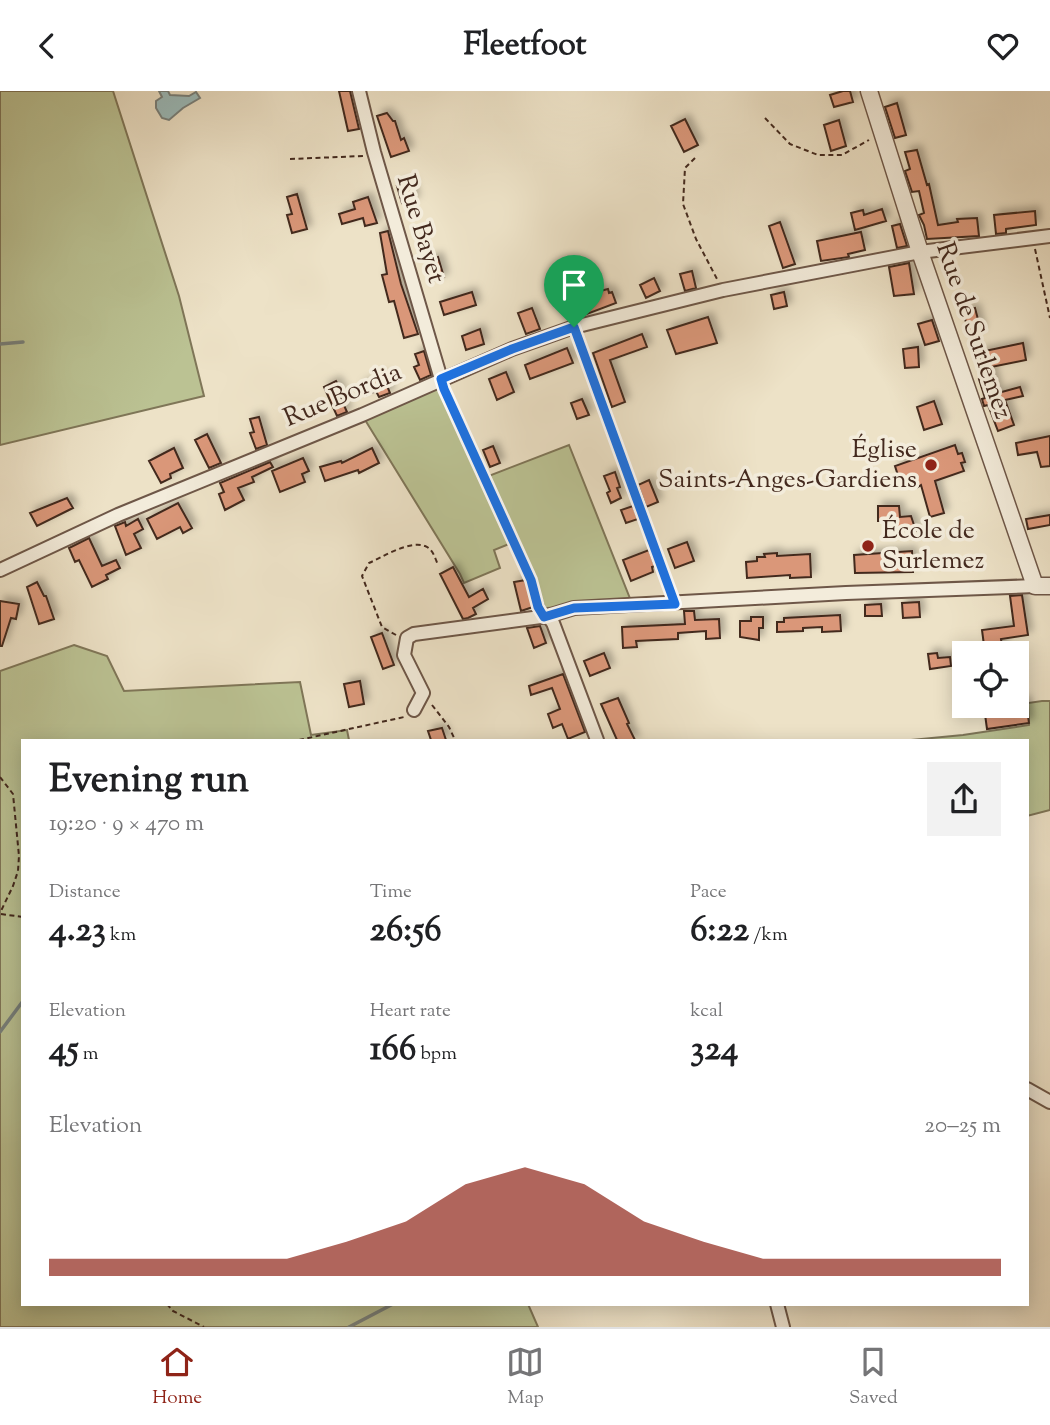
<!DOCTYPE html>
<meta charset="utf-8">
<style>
body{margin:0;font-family:"Sorts Mill Goudy",serif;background:#f2f2f2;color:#202124;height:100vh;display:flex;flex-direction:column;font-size:26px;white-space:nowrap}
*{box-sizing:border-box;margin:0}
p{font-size:23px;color:#757577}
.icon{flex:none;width:38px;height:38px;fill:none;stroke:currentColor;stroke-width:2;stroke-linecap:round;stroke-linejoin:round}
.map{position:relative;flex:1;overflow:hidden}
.panel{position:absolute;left:21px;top:648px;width:1008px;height:567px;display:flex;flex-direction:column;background:#fff;border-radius:0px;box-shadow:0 4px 18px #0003}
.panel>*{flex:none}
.tools{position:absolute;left:952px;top:550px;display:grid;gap:14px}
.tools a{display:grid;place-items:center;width:77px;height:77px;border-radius:0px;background:#fff;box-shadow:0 4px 18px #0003;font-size:35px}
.pin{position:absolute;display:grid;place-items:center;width:60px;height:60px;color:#fff;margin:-72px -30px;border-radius:50% 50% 50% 0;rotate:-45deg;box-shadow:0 0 7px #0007}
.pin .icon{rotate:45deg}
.round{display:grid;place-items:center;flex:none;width:74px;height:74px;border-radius:0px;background:#f2f2f2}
.headline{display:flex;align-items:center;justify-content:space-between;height:119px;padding:0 28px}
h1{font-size:38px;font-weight:800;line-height:52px}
.figures{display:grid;grid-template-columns:repeat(3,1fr);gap:10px;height:119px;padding:7px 28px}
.figures div{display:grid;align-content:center}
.figures b{font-size:35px;font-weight:800}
.figures small{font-size:19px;font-weight:400}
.figures p{font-size:19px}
.chart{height:196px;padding:14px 28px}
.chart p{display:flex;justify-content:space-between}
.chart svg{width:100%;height:126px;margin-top:7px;fill:#8f2418;opacity:.7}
header{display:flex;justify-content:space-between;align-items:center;height:91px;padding:0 28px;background:#fff;font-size:32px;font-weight:800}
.tab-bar{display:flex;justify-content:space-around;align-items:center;height:98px;border-top:2px solid #e0e0e0;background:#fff;font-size:19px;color:#757577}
.tab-bar a{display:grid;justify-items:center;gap:4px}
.tab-bar .selected{color:#8f2418}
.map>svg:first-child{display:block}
.green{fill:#bbc293;stroke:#7f7658;stroke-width:2}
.water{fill:#9bbcbc;stroke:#78817d;stroke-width:2}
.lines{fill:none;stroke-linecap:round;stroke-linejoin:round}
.stream{stroke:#78817d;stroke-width:3.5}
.building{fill:#da9779;stroke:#43291e;stroke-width:2;filter:url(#shadow)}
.service-casing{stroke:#6e5748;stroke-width:10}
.minor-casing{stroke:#6e5748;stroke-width:16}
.tertiary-casing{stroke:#6e5748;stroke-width:19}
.path{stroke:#43291e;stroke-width:2;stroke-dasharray:5 3.5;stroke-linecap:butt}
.service{stroke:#f3ecdb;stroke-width:6}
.minor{stroke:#f3ecdb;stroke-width:12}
.tertiary{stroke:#f3ecdb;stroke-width:16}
.route-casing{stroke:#fff;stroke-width:14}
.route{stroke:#1a73e8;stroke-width:9}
.poi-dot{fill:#8f2418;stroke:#f3ecdb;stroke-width:2.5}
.labels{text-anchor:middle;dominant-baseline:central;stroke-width:7;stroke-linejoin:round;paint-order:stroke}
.street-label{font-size:26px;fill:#43291e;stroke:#f3ecdb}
.poi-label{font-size:26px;fill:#43291e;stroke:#f3ecdb;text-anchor:end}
</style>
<header><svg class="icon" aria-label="back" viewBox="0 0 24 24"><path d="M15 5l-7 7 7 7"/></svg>Fleetfoot<svg class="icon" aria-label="heart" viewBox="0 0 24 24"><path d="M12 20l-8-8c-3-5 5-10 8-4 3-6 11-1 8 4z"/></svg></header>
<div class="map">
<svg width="1050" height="1236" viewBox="0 0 1050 1236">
<defs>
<filter id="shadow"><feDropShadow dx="4.5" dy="-4.5" stdDeviation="3.5" flood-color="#0004"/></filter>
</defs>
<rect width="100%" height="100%" fill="#ede2c7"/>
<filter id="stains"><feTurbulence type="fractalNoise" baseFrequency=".00286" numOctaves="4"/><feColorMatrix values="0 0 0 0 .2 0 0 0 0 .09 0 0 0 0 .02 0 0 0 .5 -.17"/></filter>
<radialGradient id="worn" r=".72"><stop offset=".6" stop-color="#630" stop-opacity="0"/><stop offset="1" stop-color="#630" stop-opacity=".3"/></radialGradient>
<!-- green -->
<path class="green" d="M0,0H113L179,205L204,305L0,354Z
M441,288L509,453L494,459L500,477L464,492L460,483L362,324Z
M569,354L633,515L545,517L519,449L486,386Z
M74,554L107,565L124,600L300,591L311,644L347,639L349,649H23V1213H528L538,1236H0V580Z
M1042,610H1050V719L1027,725V649H911L963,644L1029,634L1028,612Z"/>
<!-- water -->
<path class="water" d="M159,0H168L170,4L189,5L196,1L200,7L183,17L169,29L162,27L156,17V10L162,6Z"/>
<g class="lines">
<!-- stream -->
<path class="stream" d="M0,253L23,251
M0,941L23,910
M349,1236L393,1213"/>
</g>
<!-- building -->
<path class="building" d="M339,0H350L359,38L348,40Z
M843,0H850L853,11L834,16L830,4Z
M897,12L906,44L895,47L885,16Z
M387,22L393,30H395L401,49L404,47L409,60L391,66L377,25Z
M685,28L698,54L684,61L671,35Z
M839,29L846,55L831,60L824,34Z
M917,59L927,94L929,93L938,134L958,131L957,128L977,127L979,145L927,148L924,134L919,124L924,122L919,100L912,101L905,80L910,78L905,61Z
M410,92L415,109L402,112L397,95Z
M297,103L307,138L292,142L287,124L292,123L287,106Z
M368,106L377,132L365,135L363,127L342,133L339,123L355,118L353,111Z
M882,118L886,130L855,139L851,122L863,119L864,124Z
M1035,120L1036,134L1006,138V142L996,143L994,124Z
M780,131L795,173L783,177L769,135Z
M900,133L907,155L897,157L892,135Z
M388,140L401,193L418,243L404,247L394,210L389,211L382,184L387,183L380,142Z
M861,141L865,159L848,163L849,166L821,170L817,150Z
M438,166L444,186L432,190L425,170Z
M909,172L914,203L894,205L889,176Z
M692,180L696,197L685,200L680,183Z
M654,187L660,200L646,207L640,194Z
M608,198L609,202L612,201L616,212L579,226L573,207Z
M472,201L476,214L444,224L440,211Z
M784,201L787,215L774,218L771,204Z
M532,217L540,238L526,243L518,222Z
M975,217L981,240L969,243L963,220Z
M708,226L717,252L676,263L667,239Z
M932,229L939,250L925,254L918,233Z
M480,238L484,253L466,259L462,245Z
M642,243L647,256L610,269L625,311L612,316L593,262Z
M1023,252L1026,269L991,276L998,302L1020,296L1023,305L1005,309L1014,334L998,340L988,314L984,315L982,308L985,307L979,288L984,286L980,261Z
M918,256L919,276L905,277L903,258Z
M567,257L573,272L530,288L525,274Z
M424,260L431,284L420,289L414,276L419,274L415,263Z
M506,281L514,301L497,309L489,288Z
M383,285L390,302L379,306L376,300L364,305L360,295Z
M336,290L342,301L339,303L347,321L337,325L324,296Z
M582,308L589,324L577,328L571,312Z
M934,310L942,333L924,339L917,316Z
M259,326L267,354L256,358L250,342L254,341L250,328Z
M207,343L221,372L209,377L195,349Z
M1050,345V375L1041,376L1037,361L1018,364L1016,352Z
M955,354L958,363L962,362L965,371L961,372L964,380L935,390L944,422L930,426L921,394L918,396L915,389L901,394L895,375Z
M493,355L500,372L490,376L483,359Z
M174,357L183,377L170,383L171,387L161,392L149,370Z
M372,357L379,372L359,382L358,379L325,390L320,376L341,370L342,372Z
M303,367L309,380L302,383L305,391L280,401L272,380Z
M270,371L273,376L252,386L254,391L238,397L244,409L225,419L219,403L224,401L220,392Z
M615,381L620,396L617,397L621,407L611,412L607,402L610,400L604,385Z
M649,389L658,411L646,416L638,394Z
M67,407L73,417L37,435L30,422Z
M178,412L192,437L183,442L180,436L157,448L147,428Z
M633,415L638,428L626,432L621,419Z
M878,415H899L900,426L911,425L916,440H886V430H878Z
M1050,424V434L1028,438L1026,428Z
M138,428L143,438L134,443L141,457L126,464L115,435L125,431L126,435Z
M89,447L102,475L116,469L120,477L106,484L108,488L92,496L79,469L75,471L69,457Z
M687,451L694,470L675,477L668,458Z
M649,459L655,475L652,476L653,481L631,490L623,469Z
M912,460L913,481L855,482L854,464Z
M777,462V465L810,463L811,486L790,487V484L747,487L746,471L757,470V466H765L764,463Z
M453,476L469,506L483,498L488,508L473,517L476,523L468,527L463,528L440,483Z
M526,489L533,516L521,520L514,491Z
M37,491L44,505H46L54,528L39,533L27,496Z
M1022,504L1028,544L1001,548L1003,562H985L982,539L1014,535L1010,505Z
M0,510L19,513L16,528L11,527L2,555H0Z
M919,511L920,526L903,527L902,512Z
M881,513L882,525H865V514Z
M684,520H694L695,529L719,528L720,547L706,548V540L678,542V548L636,550L637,556L623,557L622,536L685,533Z
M840,524L841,540L822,541V536L803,537V540L777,541V531H784V527Z
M751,526H763V537H759V549L740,546V530H751Z
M540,535L546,552L534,557L527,537Z
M382,542L394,574L383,578L371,546Z
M604,562L610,577L590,585L584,570Z
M937,562L938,567L950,566L951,575L930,578L928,563Z
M563,583L585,641L568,648L562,633L553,637L548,623L560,618L552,597L531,604L529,595Z
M360,590L364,613L349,616L344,593Z
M618,607L629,632L627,633L635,649H617L601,613Z
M1026,610L1029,632L987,638L984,616L1017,614V611Z
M442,637L446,649H431L428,640Z"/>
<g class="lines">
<!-- service casing -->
<g class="service-casing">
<path id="service" d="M574,236L674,510"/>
</g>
<!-- minor casing -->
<g class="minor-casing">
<path id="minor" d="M359,0L374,61L441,288
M0,479L118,424L362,324L512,258L574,236L723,199L920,161L1050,145
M548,525L553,532L597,649
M414,619L423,602L404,564L407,547L414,543L548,525L574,517L846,502L1035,495
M1027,998L1050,1011
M777,1213L783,1236"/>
</g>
<!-- tertiary casing -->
<g class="tertiary-casing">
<path id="tertiary" d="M869,0L920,161L1035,495H1050"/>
</g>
<!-- path -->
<path class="path" d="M765,27L790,53L818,64H842L869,49
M695,67L685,77L683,113L696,148L717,188
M290,68L363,65
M1035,158L1050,227
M445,300L531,489L537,513
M396,544L382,536L362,485L369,472C383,466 409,449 425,455C433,458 435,467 438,474
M432,614L449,636L455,649
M299,649L404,626
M0,686L13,703L19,765L18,780L13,795L0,822
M1,823L23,826
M167,1213L173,1220L204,1236"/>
<!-- service -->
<use href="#service" class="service"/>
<!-- minor -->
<use href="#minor" class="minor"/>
<!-- tertiary -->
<use href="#tertiary" class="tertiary"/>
</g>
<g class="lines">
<!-- route casing -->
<g class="route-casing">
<path id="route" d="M574,236L675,513L574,517L544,526L538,516L531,489L444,298L441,288L512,258Z"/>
</g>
<!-- route -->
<use href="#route" class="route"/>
</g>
<!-- markers -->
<g class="poi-dot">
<circle cx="931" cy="374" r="7"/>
<circle cx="868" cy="455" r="7"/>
</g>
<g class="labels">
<!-- street labels -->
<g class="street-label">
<text transform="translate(420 138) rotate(73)">Rue Bayet</text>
<text transform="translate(973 240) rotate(71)">Rue de Surlemez</text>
<text transform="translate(343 305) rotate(-23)">Rue Bordia</text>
</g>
<!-- poi labels -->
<g class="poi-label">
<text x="917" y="359">Église<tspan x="917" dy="30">Saints-Anges-Gardiens</tspan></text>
<text x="882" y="440" text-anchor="start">École de<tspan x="882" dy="30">Surlemez</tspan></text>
</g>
</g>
<rect width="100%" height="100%" filter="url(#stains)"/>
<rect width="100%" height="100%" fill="url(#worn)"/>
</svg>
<div class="tools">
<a><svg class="icon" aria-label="locate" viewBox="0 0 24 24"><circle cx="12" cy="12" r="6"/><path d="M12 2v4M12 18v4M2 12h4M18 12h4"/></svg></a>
</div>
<div class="pin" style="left:574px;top:236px;background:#1e9e55"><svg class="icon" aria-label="arrive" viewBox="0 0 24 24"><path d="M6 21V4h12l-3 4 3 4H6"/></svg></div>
<section class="panel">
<div class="headline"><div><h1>Evening run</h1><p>19:20 · 9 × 470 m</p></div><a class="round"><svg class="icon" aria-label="share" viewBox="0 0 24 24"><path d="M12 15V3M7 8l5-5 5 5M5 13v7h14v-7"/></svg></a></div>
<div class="figures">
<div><p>Distance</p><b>4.23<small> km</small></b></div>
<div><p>Time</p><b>26:56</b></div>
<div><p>Pace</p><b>6:22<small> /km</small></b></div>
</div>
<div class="figures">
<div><p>Elevation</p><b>45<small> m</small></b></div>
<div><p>Heart rate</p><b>166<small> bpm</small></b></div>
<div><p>kcal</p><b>324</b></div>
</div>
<div class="chart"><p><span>Elevation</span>20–25 m</p>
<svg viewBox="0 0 160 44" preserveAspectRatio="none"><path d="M0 44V38L10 38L20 38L30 38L40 38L50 32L60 25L70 12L80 6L90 12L100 25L110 32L120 38L130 38L140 38L150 38L160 38V44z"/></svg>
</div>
</section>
</div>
<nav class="tab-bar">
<a class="selected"><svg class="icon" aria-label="home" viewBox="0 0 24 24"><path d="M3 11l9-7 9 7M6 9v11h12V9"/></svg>Home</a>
<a><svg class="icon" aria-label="map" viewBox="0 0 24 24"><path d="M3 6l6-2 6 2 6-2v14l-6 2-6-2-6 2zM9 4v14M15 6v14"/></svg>Map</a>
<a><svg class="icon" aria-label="saved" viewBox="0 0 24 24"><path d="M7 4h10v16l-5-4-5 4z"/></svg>Saved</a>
</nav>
